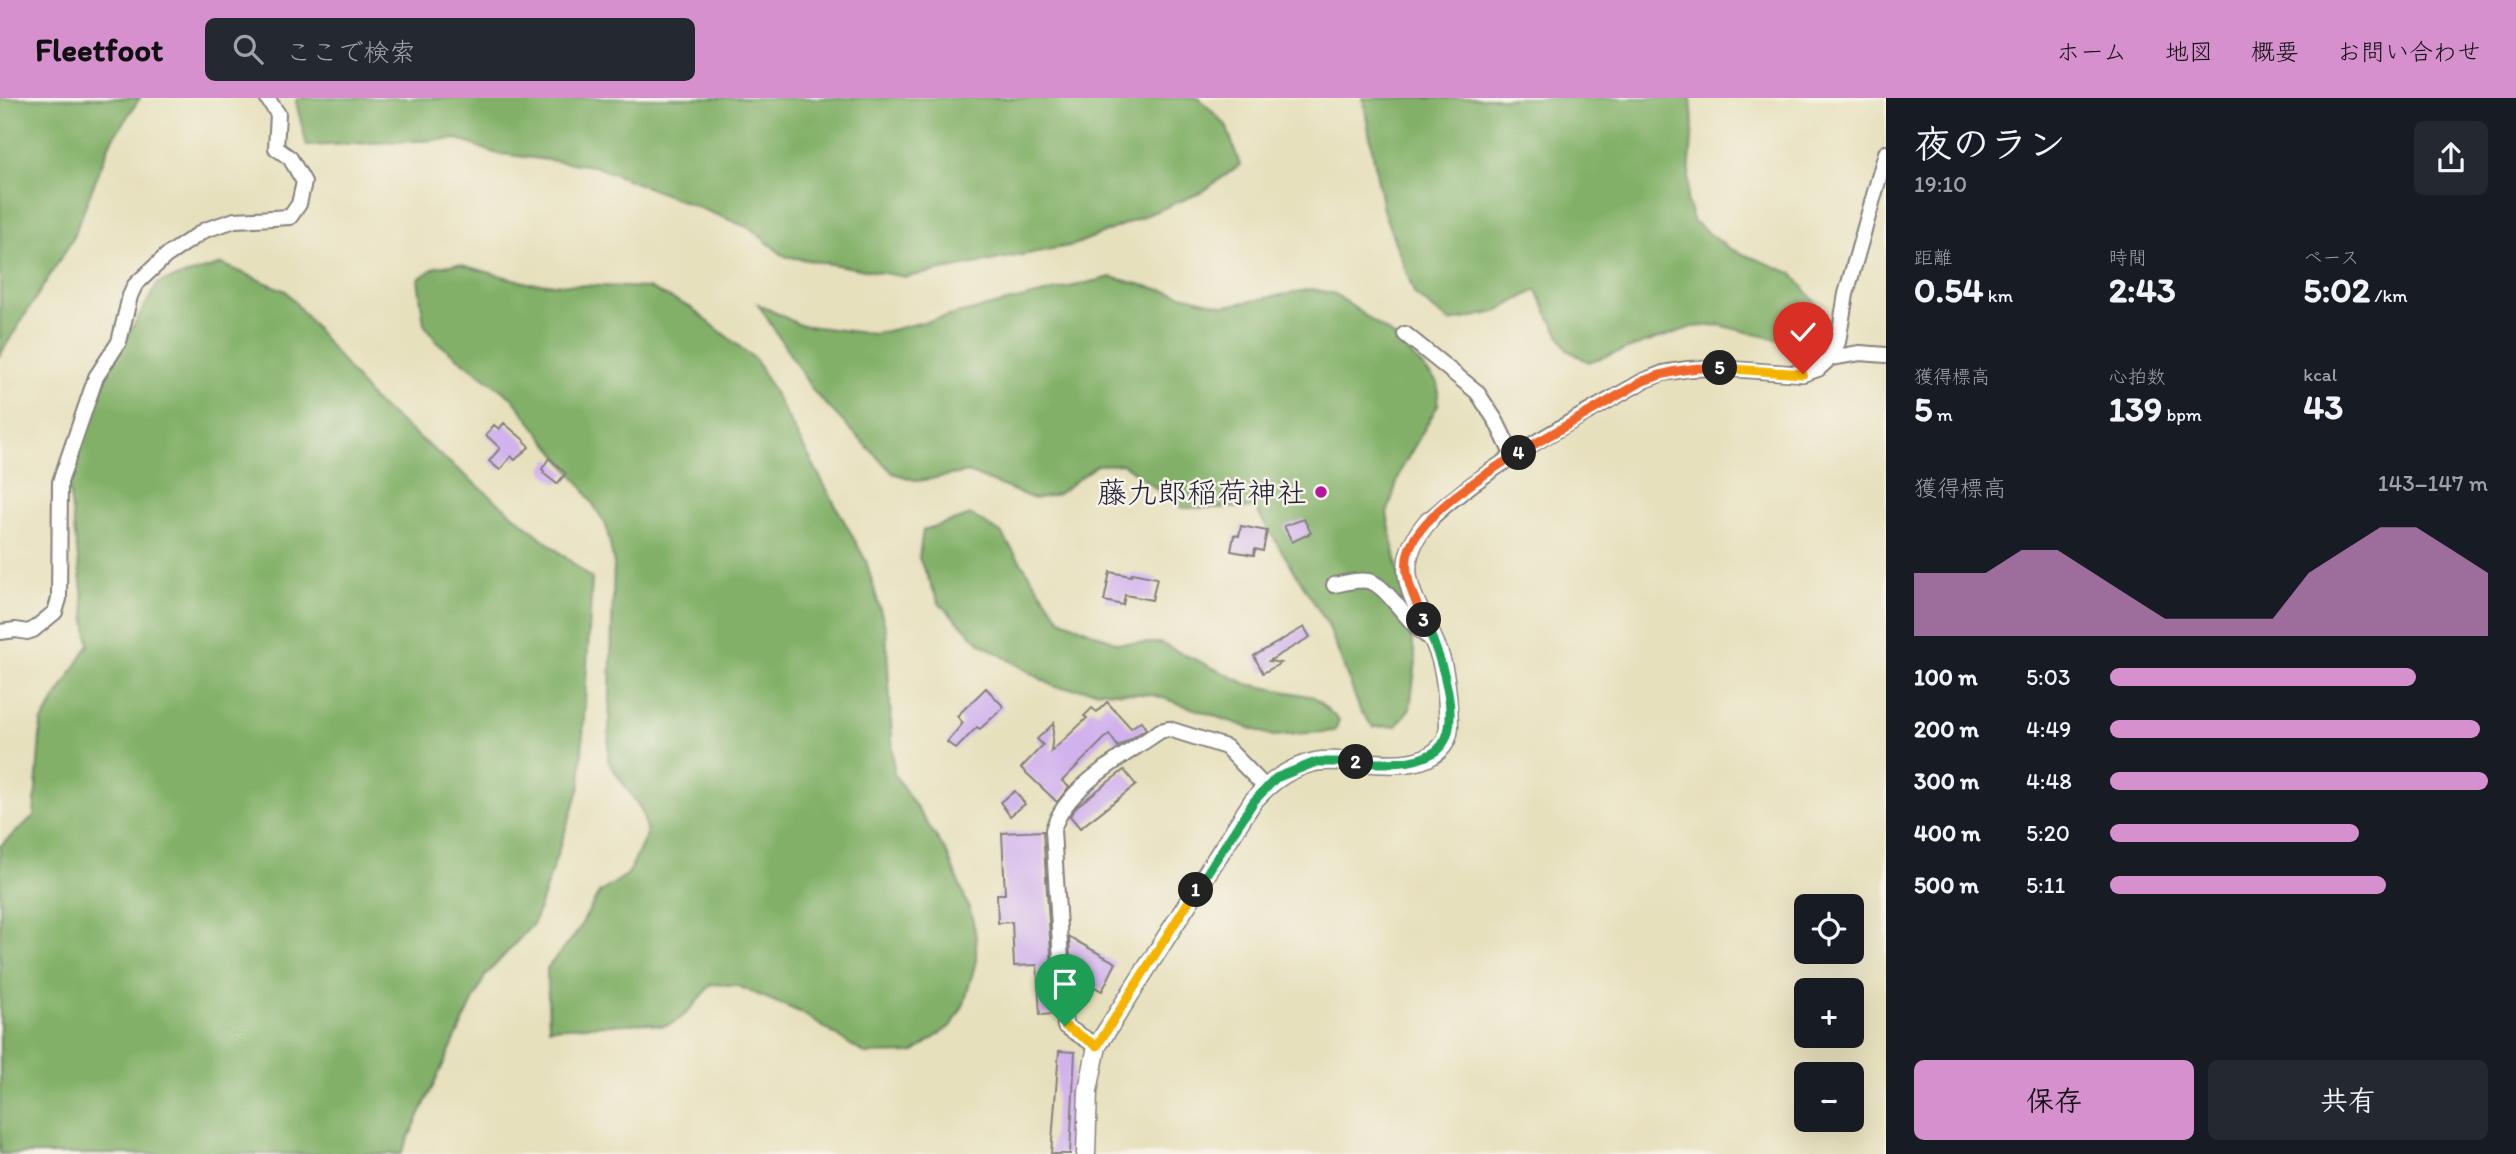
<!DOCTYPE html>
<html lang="ja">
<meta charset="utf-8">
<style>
body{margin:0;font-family:Itim,"Klee One",sans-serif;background:#242831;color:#f1f3f6;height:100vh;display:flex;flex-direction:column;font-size:26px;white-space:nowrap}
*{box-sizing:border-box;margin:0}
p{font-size:23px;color:#9ea1a6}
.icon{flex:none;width:38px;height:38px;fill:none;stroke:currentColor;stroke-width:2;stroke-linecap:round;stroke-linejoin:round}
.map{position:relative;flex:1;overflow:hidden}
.details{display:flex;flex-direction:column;background:#171b24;width:630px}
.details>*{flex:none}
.tools{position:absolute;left:1794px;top:796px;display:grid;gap:14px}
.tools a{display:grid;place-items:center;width:70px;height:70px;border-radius:10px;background:#171b24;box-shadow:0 7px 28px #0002;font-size:35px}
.pin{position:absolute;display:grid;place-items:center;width:60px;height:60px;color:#fff;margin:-72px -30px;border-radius:50% 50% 50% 0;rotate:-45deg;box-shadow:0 0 7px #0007}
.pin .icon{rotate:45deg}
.km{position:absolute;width:35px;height:35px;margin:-18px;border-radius:50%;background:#222;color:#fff;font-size:19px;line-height:35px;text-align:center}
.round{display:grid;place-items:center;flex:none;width:74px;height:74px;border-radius:10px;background:#242831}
.summary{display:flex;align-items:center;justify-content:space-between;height:119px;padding:0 28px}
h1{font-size:38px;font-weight:800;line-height:52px}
.figures{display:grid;grid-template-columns:repeat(3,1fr);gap:10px;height:119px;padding:7px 28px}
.figures div{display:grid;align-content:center}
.figures b{font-size:35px;font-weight:800}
.figures small{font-size:19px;font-weight:400}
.figures p{font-size:19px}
.chart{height:196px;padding:14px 28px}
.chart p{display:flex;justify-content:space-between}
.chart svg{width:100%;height:126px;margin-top:7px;fill:#d690ce;opacity:.7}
.button{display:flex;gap:14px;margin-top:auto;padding:14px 28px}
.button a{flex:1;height:80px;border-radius:10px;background:#d690ce;color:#111;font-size:28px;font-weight:800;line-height:80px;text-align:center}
.button a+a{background:#242831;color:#f1f3f6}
ul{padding:0 28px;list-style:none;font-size:23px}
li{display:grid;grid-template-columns:112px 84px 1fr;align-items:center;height:52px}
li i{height:18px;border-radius:9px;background:#d690ce}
header{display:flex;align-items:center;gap:42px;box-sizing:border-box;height:98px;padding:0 35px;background:#d690ce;color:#111}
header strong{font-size:33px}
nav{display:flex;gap:38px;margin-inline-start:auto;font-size:24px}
.search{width:490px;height:63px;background:#242831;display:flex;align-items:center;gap:18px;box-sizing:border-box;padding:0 24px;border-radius:10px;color:#9ea1a6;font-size:26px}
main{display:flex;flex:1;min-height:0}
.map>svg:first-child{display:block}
.forest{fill:#82b068;stroke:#526952;stroke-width:2}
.building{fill:#d1b2ed}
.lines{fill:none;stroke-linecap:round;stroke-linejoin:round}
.minor-casing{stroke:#84817c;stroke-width:18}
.tertiary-casing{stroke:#84817c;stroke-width:21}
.minor{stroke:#fff;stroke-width:14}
.tertiary{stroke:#fff;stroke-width:18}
.split-1-casing{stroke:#fff;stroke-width:14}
.split-2-casing{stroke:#fff;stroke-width:14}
.split-3-casing{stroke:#fff;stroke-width:14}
.split-4-casing{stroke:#fff;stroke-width:14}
.split-5-casing{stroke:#fff;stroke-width:14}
.split-6-casing{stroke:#fff;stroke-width:14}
.split-1{stroke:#f5b400;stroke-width:9}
.split-2{stroke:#22a559;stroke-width:9}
.split-3{stroke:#22a559;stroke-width:9}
.split-4{stroke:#f0652b;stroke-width:9}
.split-5{stroke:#f0652b;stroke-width:9}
.split-6{stroke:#f5b400;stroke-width:9}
.poi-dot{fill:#b5179e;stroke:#f7f3e8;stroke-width:2.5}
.labels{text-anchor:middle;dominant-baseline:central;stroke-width:5;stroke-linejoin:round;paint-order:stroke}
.poi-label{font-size:30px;fill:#22223b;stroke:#f7f3e8;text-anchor:end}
</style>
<header>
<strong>Fleetfoot</strong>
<div class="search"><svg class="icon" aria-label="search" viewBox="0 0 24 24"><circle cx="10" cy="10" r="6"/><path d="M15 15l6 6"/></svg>ここで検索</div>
<nav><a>ホーム</a><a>地図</a><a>概要</a><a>お問い合わせ</a></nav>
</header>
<main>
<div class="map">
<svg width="1886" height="1056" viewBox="0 0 1886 1056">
<rect width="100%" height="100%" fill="#f7f3e8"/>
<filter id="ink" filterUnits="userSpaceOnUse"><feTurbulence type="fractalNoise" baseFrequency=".0143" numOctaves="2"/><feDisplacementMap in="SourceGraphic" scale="14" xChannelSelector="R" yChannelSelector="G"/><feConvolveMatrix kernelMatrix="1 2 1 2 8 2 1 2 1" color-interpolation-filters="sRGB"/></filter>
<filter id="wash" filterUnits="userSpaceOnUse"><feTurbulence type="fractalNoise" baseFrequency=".00686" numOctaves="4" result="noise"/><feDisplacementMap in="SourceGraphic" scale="28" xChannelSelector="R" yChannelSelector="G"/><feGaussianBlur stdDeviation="1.57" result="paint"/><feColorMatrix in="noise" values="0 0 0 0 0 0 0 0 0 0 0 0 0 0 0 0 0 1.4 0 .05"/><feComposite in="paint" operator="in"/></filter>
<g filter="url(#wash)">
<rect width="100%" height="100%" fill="#e7e0bd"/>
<!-- forest -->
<path class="forest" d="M0,0H140L111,43L72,142L0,257Z
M297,0H1199L1226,27L1240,67L1200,95L1074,147L906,179L784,158L750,130L594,68L494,55L458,41L307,48L296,4Z
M1363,0H1691L1693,27L1687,104L1694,124L1730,151L1792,175L1819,209L1815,231L1799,247L1719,227L1692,229L1589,264L1567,252L1536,192L1496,214L1450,224L1415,197L1383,112Z
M222,166L286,193L373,302L592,481L580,689L534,825L485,878L401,1056H0V748L34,718L41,625L89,546L67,375L112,265L158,185Z
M458,166L528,185L649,190L690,209L756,262L866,463L886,532L894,676L947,755L972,818L976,840V863L964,906L952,927L913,955L865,956L800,914L735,887L711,886C695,905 676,938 648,925L549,930L547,870L576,836L599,795L628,776L647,736L642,713L608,663L614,465L606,427L583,390L512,300L437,244L424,226L418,181L436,169Z
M1111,179L1225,208L1312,191L1335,196L1392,237L1438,285V307L1401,372L1387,416L1416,563L1410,610L1396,628L1373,629L1360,612L1328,527L1255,410H1182L1123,366L1097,367L1058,396L1034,401L968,374L918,383L893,375L813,293L758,206L800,227L874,236Z
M971,417L1001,435L1060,521L1117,545H1160L1247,586L1314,599L1339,622L1335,633L1273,638L1154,597L1055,589L980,545L939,505L919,460L923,432Z"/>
<g id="blocks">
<!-- building -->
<path class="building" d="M504,325L525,343L529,349L515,362L511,358L500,372L489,363L500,350L486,337L494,327L499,331Z
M549,360L566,375L557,386L543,375L544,373L542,371Z
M1304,421L1311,435L1292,444L1284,428Z
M1241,428L1267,433L1263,453L1255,451L1254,457L1231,453L1234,437L1239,438Z
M1110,474L1131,478L1132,475L1157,480L1152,502L1125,497L1123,507L1104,503Z
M1304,529L1310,539L1269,563L1281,565L1263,575L1254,558Z
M986,590L1004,609L980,631L977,629L956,651L947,644L963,625L957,618Z
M1107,604L1131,630L1141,623L1146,631L1118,649L1109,636L1062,683L1069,689L1057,704L1021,670L1043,647L1037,641L1054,625L1051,654L1087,620L1084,618L1092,610L1097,614Z
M1124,672L1136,687L1080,730L1070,718L1077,708Z
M1015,693L1025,706L1010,718L1000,704Z
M1043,733L1055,916L1040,917L1037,867L1014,868L1012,824L998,825L997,796H1005L1002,735Z
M1069,839L1116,865L1102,893L1071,876Z
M1059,953L1075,954L1070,1056H1051Z"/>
</g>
</g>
<g filter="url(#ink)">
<use href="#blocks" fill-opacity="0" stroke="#84817c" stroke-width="2"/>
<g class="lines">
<!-- minor casing -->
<g class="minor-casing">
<path id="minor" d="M1405,236L1477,294L1496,323L1513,358
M1830,260L1860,255L1886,257
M1429,422C1491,364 1570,325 1643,283L1663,275L1688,271L1716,270L1803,276L1818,271L1830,260L1838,244L1846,196L1886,55
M1334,487C1345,485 1356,481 1368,483C1388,486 1409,531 1434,542
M0,534L16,532L27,534L33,532L55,514L59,501L60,384L96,279L119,244L130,198L135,187L166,158L205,132L235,122L290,119L299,106L304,84L290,60L276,50L278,16L267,0
M1097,948L1065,928L1053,732C1065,689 1126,657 1160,633L1169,631L1226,649L1265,689"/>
</g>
<!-- tertiary casing -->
<g class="tertiary-casing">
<path id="tertiary" d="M1086,1056L1088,993L1097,948L1253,703C1270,684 1289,669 1315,664C1351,657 1417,681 1443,647C1451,636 1449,623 1448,611C1447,592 1445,571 1438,553C1418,501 1385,473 1429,422"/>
</g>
<!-- minor -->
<use href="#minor" class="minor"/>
<!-- tertiary -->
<use href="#tertiary" class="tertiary"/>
</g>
</g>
<g class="lines" filter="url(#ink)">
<!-- split-1 casing -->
<g class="split-1-casing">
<path id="split-1" d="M1065,928L1097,948L1196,792"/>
</g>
<!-- split-2 casing -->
<g class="split-2-casing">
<path id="split-2" d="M1196,792L1254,703L1276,680L1316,664H1356"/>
</g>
<!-- split-3 casing -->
<g class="split-3-casing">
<path id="split-3" d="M1356,664C1381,665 1408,668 1431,656C1471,636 1438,552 1424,522"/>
</g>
<!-- split-4 casing -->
<g class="split-4-casing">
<path id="split-4" d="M1424,522C1415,502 1402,477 1408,455C1418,418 1487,374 1519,355"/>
</g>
<!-- split-5 casing -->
<g class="split-5-casing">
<path id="split-5" d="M1519,355L1643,283C1668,273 1693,269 1720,270"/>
</g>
<!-- split-6 casing -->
<g class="split-6-casing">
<path id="split-6" d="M1720,270L1803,276"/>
</g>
<!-- split-1 -->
<use href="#split-1" class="split-1"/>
<!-- split-2 -->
<use href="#split-2" class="split-2"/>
<!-- split-3 -->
<use href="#split-3" class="split-3"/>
<!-- split-4 -->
<use href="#split-4" class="split-4"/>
<!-- split-5 -->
<use href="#split-5" class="split-5"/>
<!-- split-6 -->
<use href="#split-6" class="split-6"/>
</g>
<!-- markers -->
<circle class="poi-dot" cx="1321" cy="394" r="7"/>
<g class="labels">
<!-- poi labels -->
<g class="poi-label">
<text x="1307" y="394">藤九郎稲荷神社</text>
</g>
</g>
</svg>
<div class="tools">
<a><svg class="icon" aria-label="locate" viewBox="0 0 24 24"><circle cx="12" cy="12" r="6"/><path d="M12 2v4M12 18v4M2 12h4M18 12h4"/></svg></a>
<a>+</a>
<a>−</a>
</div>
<div class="pin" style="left:1065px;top:928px;background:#1e9e55"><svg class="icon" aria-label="arrive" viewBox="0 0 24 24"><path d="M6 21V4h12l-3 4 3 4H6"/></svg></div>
<div class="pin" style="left:1803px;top:276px;background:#d93025"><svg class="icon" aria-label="check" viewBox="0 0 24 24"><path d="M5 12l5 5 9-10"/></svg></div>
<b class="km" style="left:1196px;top:792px">1</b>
<b class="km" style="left:1356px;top:664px">2</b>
<b class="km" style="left:1424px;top:522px">3</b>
<b class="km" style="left:1519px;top:355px">4</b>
<b class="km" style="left:1720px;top:270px">5</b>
</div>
<section class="details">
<div class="summary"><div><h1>夜のラン</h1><p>19:10</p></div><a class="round"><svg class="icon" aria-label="share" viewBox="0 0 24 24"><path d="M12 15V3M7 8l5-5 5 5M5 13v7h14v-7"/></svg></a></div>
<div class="figures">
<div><p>距離</p><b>0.54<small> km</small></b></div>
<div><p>時間</p><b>2:43</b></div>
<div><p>ペース</p><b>5:02<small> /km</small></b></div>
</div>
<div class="figures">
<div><p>獲得標高</p><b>5<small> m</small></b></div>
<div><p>心拍数</p><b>139<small> bpm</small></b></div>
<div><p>kcal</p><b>43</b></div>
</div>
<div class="chart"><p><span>獲得標高</span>143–147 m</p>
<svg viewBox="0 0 160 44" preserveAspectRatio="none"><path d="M0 44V22L10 22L20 22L30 14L40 14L50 22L60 30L70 38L80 38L90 38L100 38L110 22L120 14L130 6L140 6L150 14L160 22V44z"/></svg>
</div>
<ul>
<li><b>100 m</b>5:03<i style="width:81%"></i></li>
<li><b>200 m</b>4:49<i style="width:98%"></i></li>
<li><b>300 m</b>4:48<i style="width:100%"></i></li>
<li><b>400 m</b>5:20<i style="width:66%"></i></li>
<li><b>500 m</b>5:11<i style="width:73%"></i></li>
</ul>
<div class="button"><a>保存</a><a>共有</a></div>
</section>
</main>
